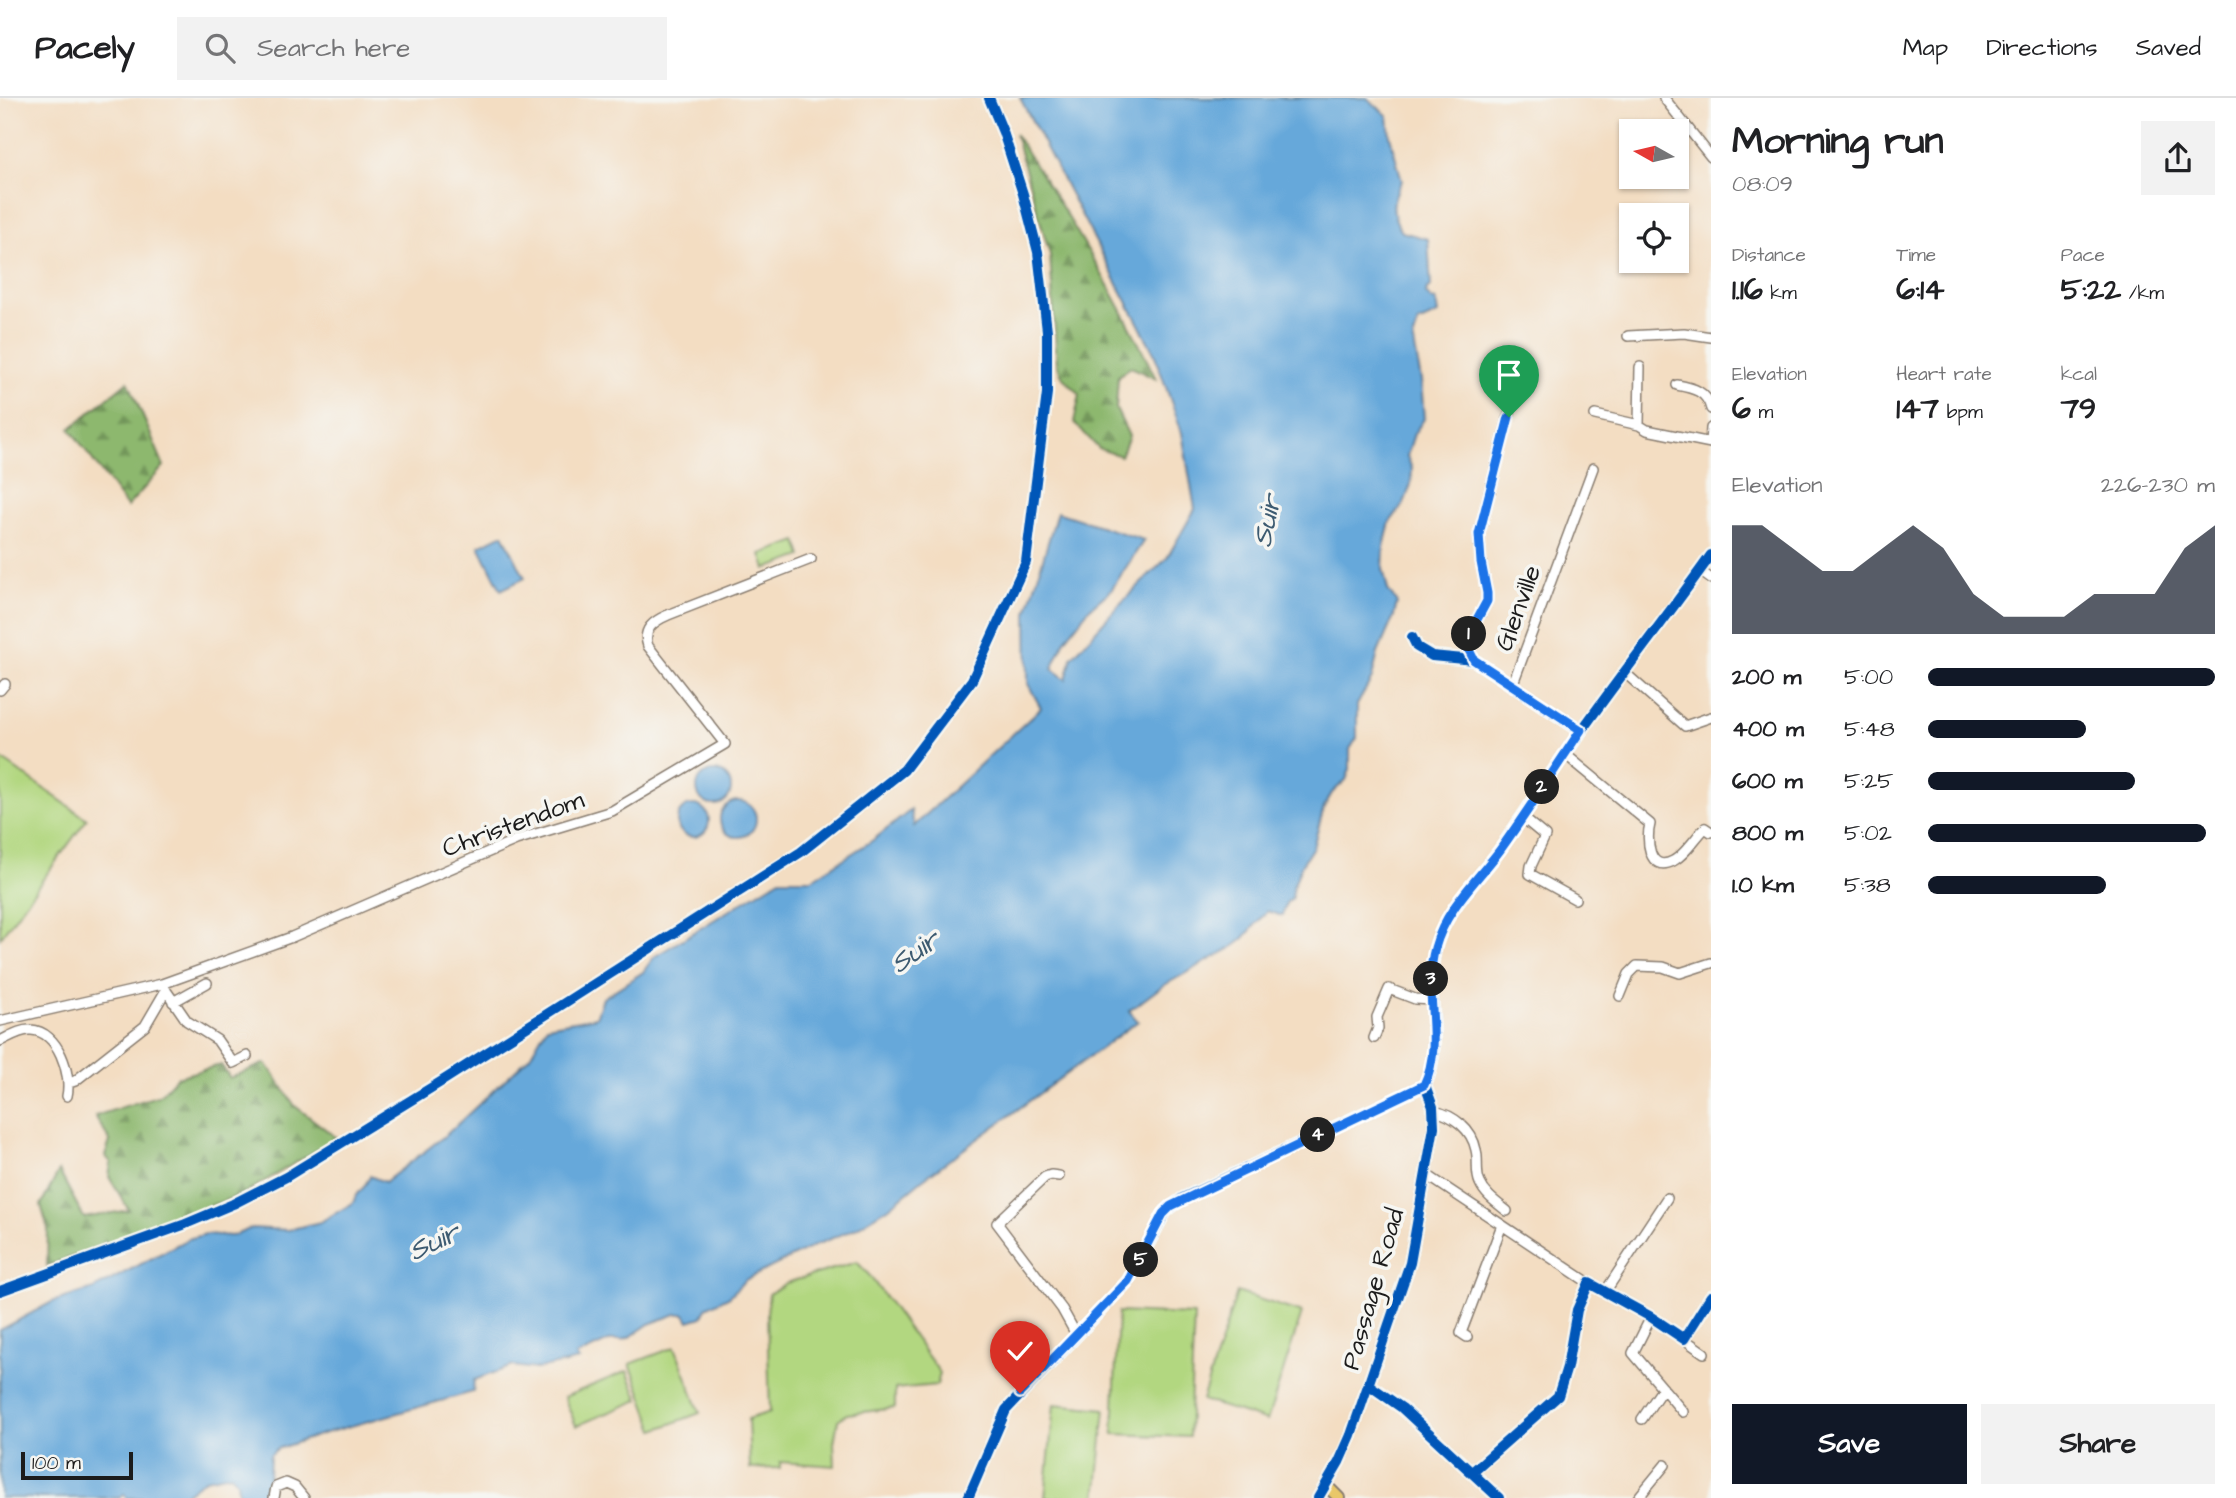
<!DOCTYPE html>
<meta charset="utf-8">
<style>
body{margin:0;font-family:"Architects Daughter",sans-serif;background:#f2f2f2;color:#202124;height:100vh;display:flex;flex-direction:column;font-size:26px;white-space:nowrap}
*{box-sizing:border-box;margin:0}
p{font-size:23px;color:#757577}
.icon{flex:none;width:38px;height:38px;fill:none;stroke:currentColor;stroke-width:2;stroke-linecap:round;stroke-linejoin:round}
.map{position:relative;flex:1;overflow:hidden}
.side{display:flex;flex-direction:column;background:#fff;width:525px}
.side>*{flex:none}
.needle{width:46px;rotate:278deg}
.buttons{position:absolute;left:1619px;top:21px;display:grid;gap:14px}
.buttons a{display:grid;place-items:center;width:70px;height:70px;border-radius:0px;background:#fff;box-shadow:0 2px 5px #0004;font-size:35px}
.scale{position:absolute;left:21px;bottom:18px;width:112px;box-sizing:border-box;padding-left:7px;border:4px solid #1c1c1c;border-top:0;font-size:19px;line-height:24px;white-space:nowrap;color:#1c1c1c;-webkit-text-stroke:5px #f6f6f2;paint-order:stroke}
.pin{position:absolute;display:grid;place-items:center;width:60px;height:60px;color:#fff;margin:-72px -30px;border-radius:50% 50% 50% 0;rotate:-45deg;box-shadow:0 0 7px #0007}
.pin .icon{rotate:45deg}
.km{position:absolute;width:35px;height:35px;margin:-18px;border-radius:50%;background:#222;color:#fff;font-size:19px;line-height:35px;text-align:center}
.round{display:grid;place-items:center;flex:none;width:74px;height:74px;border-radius:0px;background:#f2f2f2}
.summary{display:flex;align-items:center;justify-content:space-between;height:119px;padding:0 21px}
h1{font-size:38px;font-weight:700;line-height:52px}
.figures{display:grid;grid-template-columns:repeat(3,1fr);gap:10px;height:119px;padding:7px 21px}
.figures div{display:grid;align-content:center}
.figures b{font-size:30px;font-weight:700}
.figures small{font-size:19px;font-weight:400}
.figures p{font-size:19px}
.chart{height:196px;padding:14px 21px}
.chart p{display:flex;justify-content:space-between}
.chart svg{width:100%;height:126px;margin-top:7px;fill:#111827;opacity:.7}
.cta{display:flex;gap:14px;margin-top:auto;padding:14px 21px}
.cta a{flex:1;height:80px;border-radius:0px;background:#111827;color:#fff;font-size:28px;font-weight:700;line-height:80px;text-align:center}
.cta a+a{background:#f2f2f2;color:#202124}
ul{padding:0 21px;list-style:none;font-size:23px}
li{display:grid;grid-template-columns:112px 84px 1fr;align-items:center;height:52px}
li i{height:18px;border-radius:9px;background:#111827}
header{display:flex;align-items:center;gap:42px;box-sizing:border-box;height:98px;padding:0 35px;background:#fff;border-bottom:2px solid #e0e0e0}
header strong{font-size:33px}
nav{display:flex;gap:38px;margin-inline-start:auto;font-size:24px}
.search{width:490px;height:63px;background:#f2f2f2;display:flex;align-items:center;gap:18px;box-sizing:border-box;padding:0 24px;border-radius:0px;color:#757577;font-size:26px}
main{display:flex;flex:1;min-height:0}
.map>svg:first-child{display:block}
.green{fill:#b2d780;stroke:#677a4e;stroke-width:2}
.forest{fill:url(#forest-firs);stroke:#546a45;stroke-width:2}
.water{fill:#66a8da;stroke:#41627b;stroke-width:2}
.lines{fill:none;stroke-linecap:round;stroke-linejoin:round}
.minor-casing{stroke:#887c6f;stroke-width:12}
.major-casing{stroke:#887c6f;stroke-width:14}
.minor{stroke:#fff;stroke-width:9}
.major{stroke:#e9c769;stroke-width:10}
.rail-casing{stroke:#1c1c1c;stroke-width:5}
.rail{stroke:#f6f6f2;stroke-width:2.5;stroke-dasharray:8;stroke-linecap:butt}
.cycleway-casing{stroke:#f6f6f2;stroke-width:15}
.cycleway{stroke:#0057b8;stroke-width:10}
.route-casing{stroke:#fff;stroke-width:14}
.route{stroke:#1a73e8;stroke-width:9}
.labels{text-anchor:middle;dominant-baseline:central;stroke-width:7;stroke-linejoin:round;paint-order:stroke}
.street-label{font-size:26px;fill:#1c1c1c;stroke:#f6f6f2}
.water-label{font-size:28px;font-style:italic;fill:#3d5b71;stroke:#f6f6f2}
</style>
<header>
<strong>Pacely</strong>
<div class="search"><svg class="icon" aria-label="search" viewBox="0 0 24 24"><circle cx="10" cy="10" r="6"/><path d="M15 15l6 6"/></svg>Search here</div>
<nav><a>Map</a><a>Directions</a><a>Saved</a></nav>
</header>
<main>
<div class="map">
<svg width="1711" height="1400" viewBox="0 0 1711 1400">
<defs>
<pattern id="forest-firs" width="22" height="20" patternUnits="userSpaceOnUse" patternTransform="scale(1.75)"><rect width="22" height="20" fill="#8db86e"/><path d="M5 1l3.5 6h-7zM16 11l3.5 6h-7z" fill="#72955a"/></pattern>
</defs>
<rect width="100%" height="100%" fill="#f6f6f2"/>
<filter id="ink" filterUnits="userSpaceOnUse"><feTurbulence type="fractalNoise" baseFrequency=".0143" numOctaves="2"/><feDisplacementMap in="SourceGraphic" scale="14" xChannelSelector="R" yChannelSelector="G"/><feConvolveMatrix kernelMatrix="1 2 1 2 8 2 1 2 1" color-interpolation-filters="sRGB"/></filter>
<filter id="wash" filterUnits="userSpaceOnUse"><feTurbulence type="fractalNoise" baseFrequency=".00686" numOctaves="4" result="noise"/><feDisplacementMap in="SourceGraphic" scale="28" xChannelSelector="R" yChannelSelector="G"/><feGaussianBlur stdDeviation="1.57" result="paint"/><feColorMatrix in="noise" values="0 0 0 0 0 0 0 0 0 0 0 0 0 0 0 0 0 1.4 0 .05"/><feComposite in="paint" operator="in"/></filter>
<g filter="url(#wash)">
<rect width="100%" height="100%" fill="#f3ddc2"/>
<!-- green -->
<path class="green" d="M797,443L802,458L766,471L761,456Z
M0,660L87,721L0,840Z
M857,1164L869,1177L940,1275L937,1287L895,1291V1310L847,1316L838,1322L834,1345L835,1368L780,1364V1370L750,1371L748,1321L770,1314L767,1215L769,1196L786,1185Z
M1237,1194L1302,1215L1267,1323L1202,1302Z
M1118,1214L1194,1217L1189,1339L1113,1336Z
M675,1249L700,1315L655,1332L630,1266Z
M627,1273L639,1302L576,1328L564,1299Z
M1054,1306L1105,1311L1096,1400H1045Z"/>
<!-- forest -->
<path class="forest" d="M1015,36C1067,114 1116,195 1156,281L1131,269L1118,278L1116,311L1129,338L1121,358L1099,351L1074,324L1080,296L1063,280L1057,266L1050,157Z
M128,283L164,368L127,409L70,331Z
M266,965L295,1008L337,1040L243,1096L47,1168L48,1131L41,1107L59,1073L84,1120L129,1112L109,1079L111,1064L105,1058L110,1043L95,1018L160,997L177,979L221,967L230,980Z"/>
<!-- water -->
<path class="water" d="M1020,0H1367L1388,18L1390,38L1402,83C1391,102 1390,115 1402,134L1428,141L1431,189L1427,191L1426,196L1432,202L1436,203L1438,216L1418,225L1413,239L1421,282L1424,321L1414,336L1407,358L1412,371L1411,386L1404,406L1390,424L1384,449L1383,471L1388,492L1397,505L1394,518L1378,555L1372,580L1357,607V640L1350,651V671L1346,682L1332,695L1324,709L1313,749L1302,766L1293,789L1292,800L1286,805L1282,818L1267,813L1243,841L1231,850L1161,889L1129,913L1138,923L922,1082L888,1110L854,1131L816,1147L745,1182L730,1198L706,1210L702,1219L689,1223L685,1216H676L649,1226L630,1239L623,1242H611L576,1258L579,1262L537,1271L513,1268L474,1282L473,1294L322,1336L277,1351L270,1357L268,1400H239L237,1383L231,1376L205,1381L180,1400H127L124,1396L120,1400H0V1232L52,1204L94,1191L188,1141L206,1136L232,1138L252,1130L288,1132L320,1124L353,1105L356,1097L364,1089L370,1078L385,1084L447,1036L493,993L530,958L547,928L596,919L603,900L643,874L654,859L780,781H812L873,742L911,712L914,728L1041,610L1028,586L1027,515L1057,414L1144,442L1111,492L1089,511L1065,542L1052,571L1066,581L1072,559L1118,508L1167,460L1195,411L1182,335L1154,255Z
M503,436L525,480L501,492L479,448Z
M697 690a17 17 0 1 1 34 0a17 17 0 1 1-34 0Z
M720 721a18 18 0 1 1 36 0a18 18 0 1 1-36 0Z
M677 723a16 16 0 1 1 32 0a16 16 0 1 1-32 0Z"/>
</g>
<g filter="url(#ink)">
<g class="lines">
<!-- minor casing -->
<g class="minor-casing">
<path id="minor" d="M1664,0L1711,59
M1628,238L1684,235L1711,239
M1677,287C1693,290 1707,293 1711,311
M1510,314L1479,436L1481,464L1487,495V503L1469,536L1468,550L1474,562L1581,633
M1595,317L1639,327L1647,332L1711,345
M1639,327L1640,269
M1710,345L1711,330
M1700,473L1711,481
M1624,574L1685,628L1711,619
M1512,588L1593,370
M0,592L5,586
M1565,656L1650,726C1646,740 1648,776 1673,763C1685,757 1695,740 1705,730L1711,734
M1522,719L1545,738L1531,768L1530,776L1575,801
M165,891L187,923L217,942L233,965L247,958
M1620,898L1629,876L1637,868L1663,869L1680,875L1711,865
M173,904L207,885
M0,923L162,886L292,839L516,742L612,713L725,646L648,548C642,531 654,523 668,517L811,461
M1374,940L1378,930L1377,919L1389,891L1415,901L1432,902
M0,943C9,939 21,931 31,932C58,933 72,976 67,998
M69,985L75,983L145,928L166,892
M1434,1013C1453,1017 1472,1031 1476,1052C1479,1063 1475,1075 1480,1085C1485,1097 1497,1105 1507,1113
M1427,1077L1589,1185L1651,1219L1684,1241L1711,1198
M1059,1078L1051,1077L1045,1079L997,1125L1062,1211L1077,1238
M1605,1194L1667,1100
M1651,1219L1633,1255L1683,1314
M1467,1239L1461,1235L1502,1127
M1684,1241L1704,1255
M1369,1287L1402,1310L1499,1400
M1642,1321L1663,1290
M1472,1374L1558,1298L1567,1269L1577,1212L1589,1185
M274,1400L276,1389L286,1385L295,1389L304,1400
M1638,1400L1665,1367"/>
</g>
<!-- major casing -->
<g class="major-casing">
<path id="major" d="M1425,987C1447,939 1419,885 1440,836C1455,801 1483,777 1504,746C1530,708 1555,669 1582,632C1624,573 1669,516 1711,457
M1326,1387L1339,1400
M968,1400L1006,1312L1128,1183L1166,1113L1183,1100L1425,987
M1318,1400L1339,1364L1351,1337L1410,1165L1434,1029L1433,1009L1425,987"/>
</g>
<!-- minor -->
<use href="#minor" class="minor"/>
<!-- major -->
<use href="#major" class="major"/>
<!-- rail casing -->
<g class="rail-casing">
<path id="rail" d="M0,1193L183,1127L233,1106L286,1079L439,985L801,754L904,672L972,582L1026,464L1047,295V233L1038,154L1023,96L1003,34L989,0"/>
</g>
<!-- rail -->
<use href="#rail" class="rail"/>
<!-- cycleway casing -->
<g class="cycleway-casing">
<path id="cycleway" d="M1412,539L1417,549L1432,558L1474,562L1581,633
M1425,987C1447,939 1419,885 1440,836C1455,801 1483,777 1504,746C1530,708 1555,669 1582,632C1624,573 1669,516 1711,457
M0,1193L183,1127L233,1106L286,1079L439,985L801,754L904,672L972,582L1026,464L1047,295V233L1038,154L1023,96L1003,34L989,0
M1369,1287L1402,1310L1499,1400
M1472,1374L1558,1298L1567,1269L1577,1212L1589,1185L1651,1219L1684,1241L1711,1198
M968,1400L1006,1312L1128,1183L1166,1113L1183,1100L1425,987
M1318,1400L1339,1364L1351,1337L1410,1165L1434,1029L1433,1009L1425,987"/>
</g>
<!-- cycleway -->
<use href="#cycleway" class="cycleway"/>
</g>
</g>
<g class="lines" filter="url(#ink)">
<!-- route casing -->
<g class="route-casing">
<path id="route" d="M1020,1295L1128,1183L1163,1116L1171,1108L1424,987C1445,943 1422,895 1435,850C1446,810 1476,784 1500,752C1528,713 1554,672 1581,632L1474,562L1468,550L1469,536L1487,503V495L1481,464L1479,436L1509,319"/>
</g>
<!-- route -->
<use href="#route" class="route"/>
</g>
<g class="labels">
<!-- street labels -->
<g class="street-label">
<text transform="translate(1518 510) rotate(-70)">Glenville</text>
<text transform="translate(513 726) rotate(-20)">Christendom</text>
<text transform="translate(1373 1191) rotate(-74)">Passage Road</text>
</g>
<!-- water labels -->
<g class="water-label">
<text transform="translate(1267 423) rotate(-78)">Suir</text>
<text transform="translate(915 854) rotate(-35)">Suir</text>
<text transform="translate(434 1144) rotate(-25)">Suir</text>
</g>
</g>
</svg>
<div class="buttons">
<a><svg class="needle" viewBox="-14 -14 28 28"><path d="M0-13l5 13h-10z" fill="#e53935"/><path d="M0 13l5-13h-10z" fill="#757577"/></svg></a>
<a><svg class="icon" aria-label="locate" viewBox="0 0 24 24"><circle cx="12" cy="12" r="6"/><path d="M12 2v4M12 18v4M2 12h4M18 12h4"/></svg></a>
</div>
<div class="scale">100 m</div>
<div class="pin" style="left:1509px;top:319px;background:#1e9e55"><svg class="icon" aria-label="arrive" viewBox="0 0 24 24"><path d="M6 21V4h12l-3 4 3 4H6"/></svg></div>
<div class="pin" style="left:1020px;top:1295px;background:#d93025"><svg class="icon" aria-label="check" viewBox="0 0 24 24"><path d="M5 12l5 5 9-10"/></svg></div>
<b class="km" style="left:1469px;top:536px">1</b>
<b class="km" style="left:1542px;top:689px">2</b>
<b class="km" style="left:1431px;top:881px">3</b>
<b class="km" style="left:1318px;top:1037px">4</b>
<b class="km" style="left:1141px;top:1162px">5</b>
</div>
<section class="side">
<div class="summary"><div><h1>Morning run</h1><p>08:09</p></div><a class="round"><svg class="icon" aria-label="share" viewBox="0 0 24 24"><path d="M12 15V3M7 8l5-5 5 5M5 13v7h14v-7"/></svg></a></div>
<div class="figures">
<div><p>Distance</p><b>1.16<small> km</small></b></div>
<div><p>Time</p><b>6:14</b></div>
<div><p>Pace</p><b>5:22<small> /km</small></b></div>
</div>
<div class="figures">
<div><p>Elevation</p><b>6<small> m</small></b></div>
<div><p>Heart rate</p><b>147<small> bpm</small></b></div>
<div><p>kcal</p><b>79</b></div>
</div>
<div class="chart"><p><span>Elevation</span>226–230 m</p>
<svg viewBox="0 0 160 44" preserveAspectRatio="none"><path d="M0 44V6L10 6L20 14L30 22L40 22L50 14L60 6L70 14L80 30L90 38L100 38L110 38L120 30L130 30L140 30L150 14L160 6V44z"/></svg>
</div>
<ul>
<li><b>200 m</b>5:00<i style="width:100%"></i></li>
<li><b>400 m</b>5:48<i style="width:55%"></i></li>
<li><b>600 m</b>5:25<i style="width:72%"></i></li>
<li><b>800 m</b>5:02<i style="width:97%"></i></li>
<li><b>1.0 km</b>5:38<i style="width:62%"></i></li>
</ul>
<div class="cta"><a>Save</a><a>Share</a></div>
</section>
</main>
